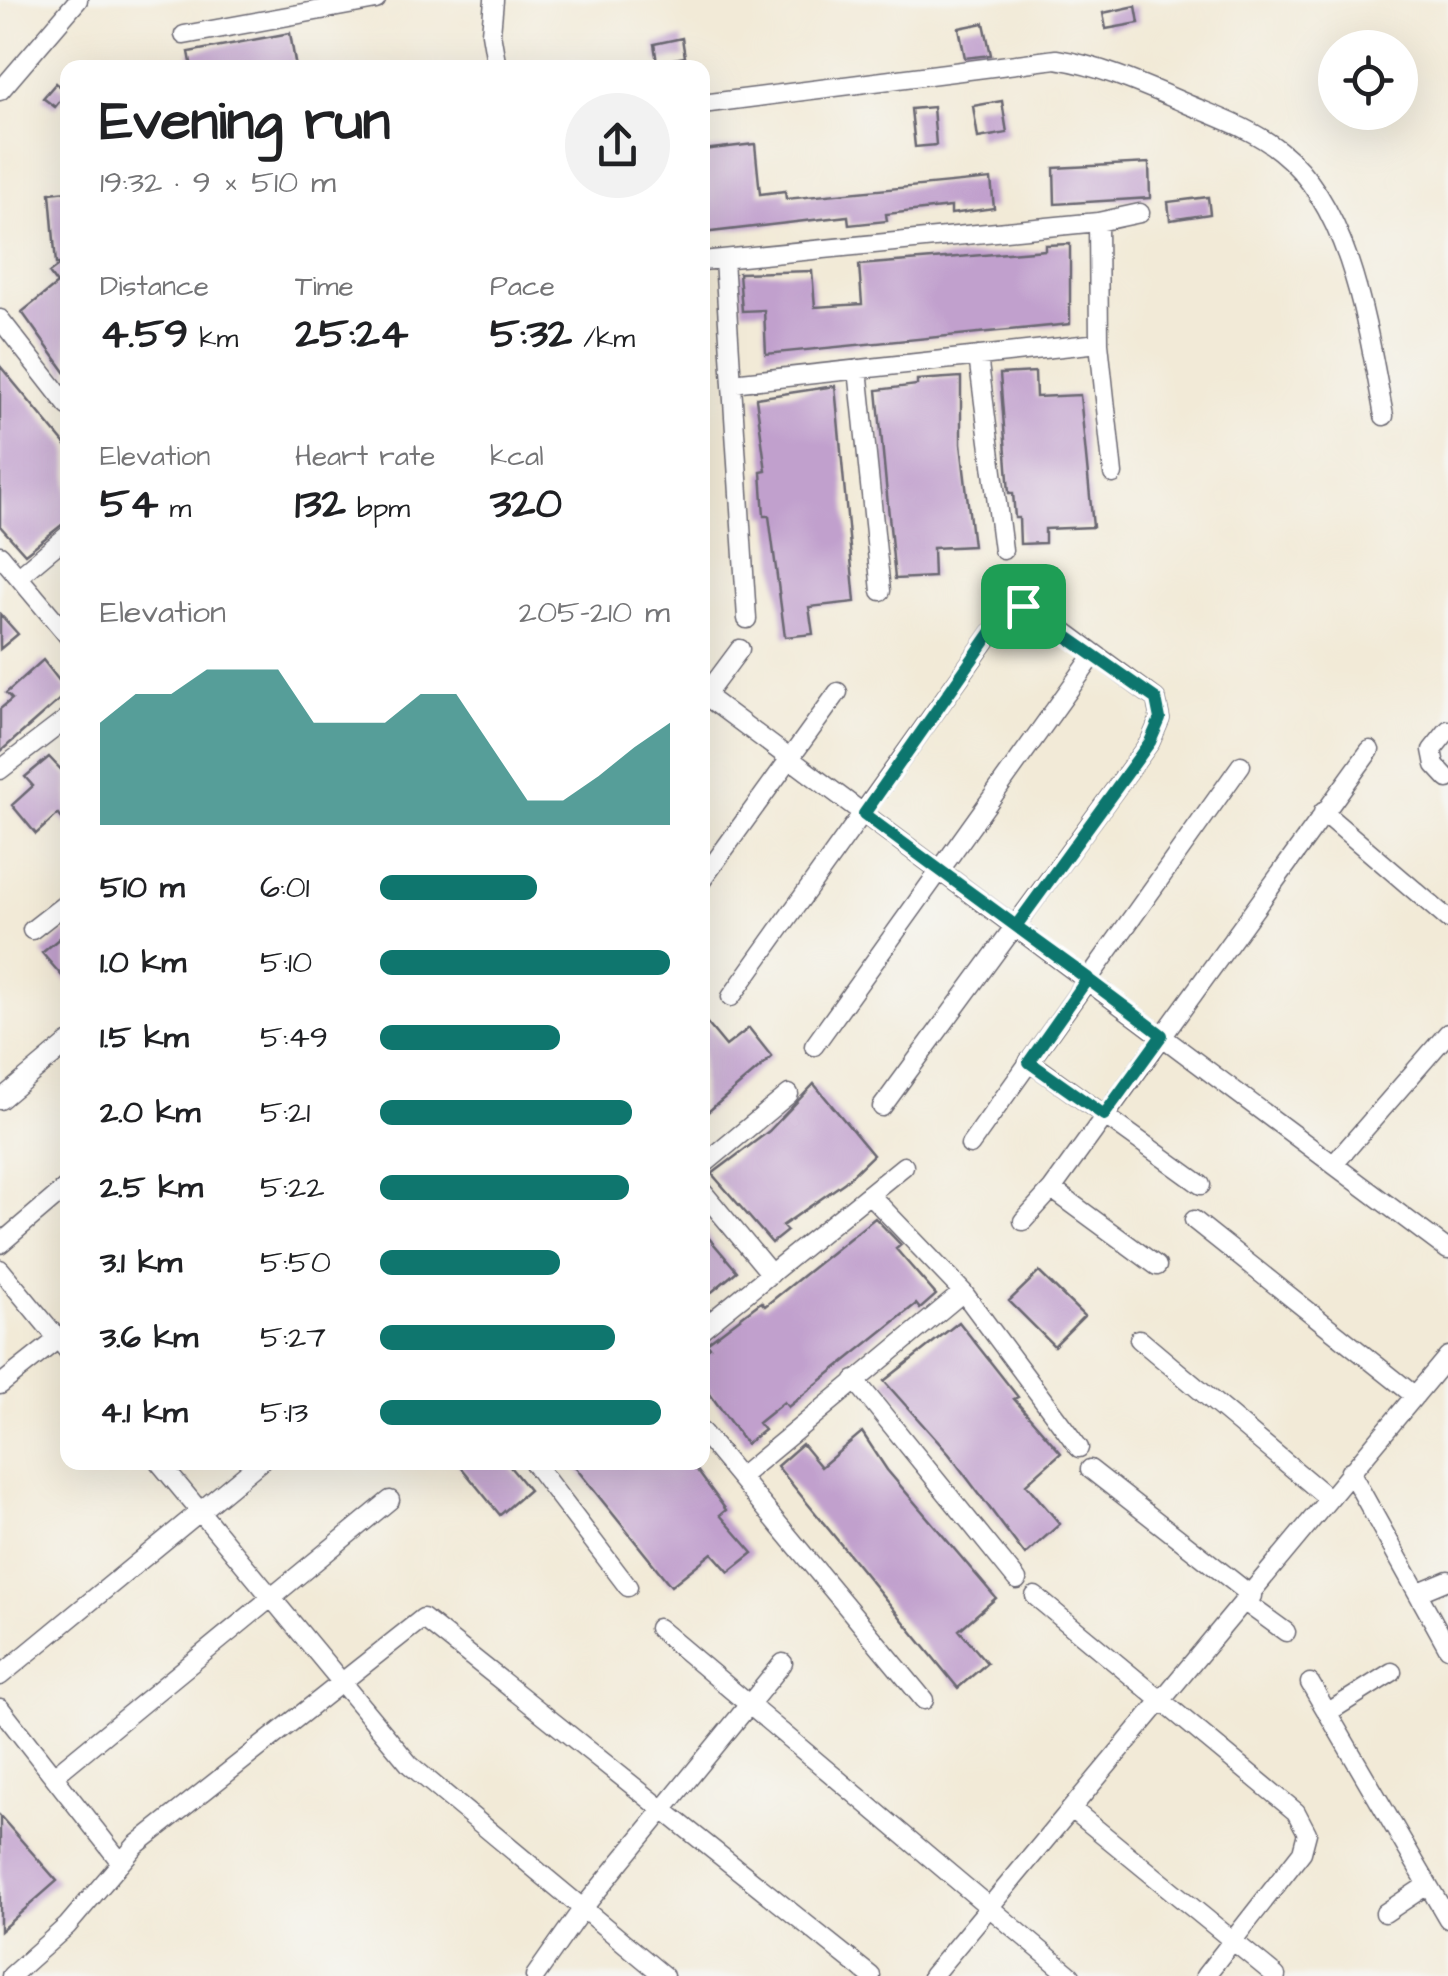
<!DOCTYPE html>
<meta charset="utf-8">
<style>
body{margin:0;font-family:"Architects Daughter",sans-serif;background:#f2f2f2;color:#202124;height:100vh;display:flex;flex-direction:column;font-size:38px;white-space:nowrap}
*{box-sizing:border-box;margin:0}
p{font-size:32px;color:#757577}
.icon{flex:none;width:55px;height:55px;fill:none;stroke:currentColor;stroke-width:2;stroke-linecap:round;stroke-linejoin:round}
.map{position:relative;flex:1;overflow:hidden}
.side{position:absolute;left:60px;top:60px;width:650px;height:1410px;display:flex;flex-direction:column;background:#fff;border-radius:20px;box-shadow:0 10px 40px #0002}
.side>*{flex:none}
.buttons{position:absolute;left:1318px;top:30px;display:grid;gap:20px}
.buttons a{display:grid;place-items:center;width:100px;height:100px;border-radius:50%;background:#fff;box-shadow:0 10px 40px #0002;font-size:50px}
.pin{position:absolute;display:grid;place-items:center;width:85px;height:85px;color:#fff;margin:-42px;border-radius:20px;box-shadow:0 5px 15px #0006}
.round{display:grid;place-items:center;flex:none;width:105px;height:105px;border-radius:52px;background:#f2f2f2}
.headline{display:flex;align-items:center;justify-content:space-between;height:170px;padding:0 40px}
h1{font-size:55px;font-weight:700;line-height:75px}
.stats{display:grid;grid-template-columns:repeat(3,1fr);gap:15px;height:170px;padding:10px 40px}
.stats div{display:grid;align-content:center}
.stats b{font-size:42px;font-weight:700}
.stats small{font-size:28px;font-weight:400}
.stats p{font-size:28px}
.chart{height:280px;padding:20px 40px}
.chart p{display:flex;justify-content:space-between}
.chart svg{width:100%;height:180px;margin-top:10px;fill:#0f766e;opacity:.7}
ul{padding:0 40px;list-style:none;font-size:32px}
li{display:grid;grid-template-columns:160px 120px 1fr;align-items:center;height:75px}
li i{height:25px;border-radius:12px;background:#0f766e}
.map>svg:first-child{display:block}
.building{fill:#c1a0cd}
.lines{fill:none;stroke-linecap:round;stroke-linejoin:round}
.minor-casing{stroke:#6b6872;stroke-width:21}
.minor{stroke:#fff;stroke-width:18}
.route-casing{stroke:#fff;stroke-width:20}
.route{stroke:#0f766e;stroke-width:12}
</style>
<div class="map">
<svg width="1448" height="1976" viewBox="0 0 1448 1976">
<rect width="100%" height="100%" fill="#f6f6f2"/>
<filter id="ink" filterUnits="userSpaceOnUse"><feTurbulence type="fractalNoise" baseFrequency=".01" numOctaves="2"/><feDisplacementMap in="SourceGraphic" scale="20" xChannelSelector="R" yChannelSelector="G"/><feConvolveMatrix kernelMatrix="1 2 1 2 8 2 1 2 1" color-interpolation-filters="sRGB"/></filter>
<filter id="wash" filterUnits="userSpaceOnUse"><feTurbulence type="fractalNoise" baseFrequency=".0048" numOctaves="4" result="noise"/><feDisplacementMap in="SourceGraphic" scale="40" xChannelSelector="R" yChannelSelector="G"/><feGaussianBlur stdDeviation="2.25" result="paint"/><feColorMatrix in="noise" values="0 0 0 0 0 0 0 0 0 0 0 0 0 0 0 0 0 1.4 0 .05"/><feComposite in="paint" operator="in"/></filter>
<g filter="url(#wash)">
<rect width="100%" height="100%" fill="#f2ead7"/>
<g id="blocks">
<!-- building -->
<path class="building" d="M1136,6L1139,23L1106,29L1103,13Z
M984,23L991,55L965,58L959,28Z
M290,33L296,68H192L189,52Z
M682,38L685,57L657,62L654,44Z
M56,83L67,92L55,107L43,98Z
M1002,101L1007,133L978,138L973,106Z
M933,107L936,145L915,147L911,109Z
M755,144L760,194L785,191L786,199L991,179L994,208L951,214V207L886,214L887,221L849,225L848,216L702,233V150Z
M1149,163L1150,198L1055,204L1054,168Z
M68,191V376L22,312L57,284L49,273L61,264H56L50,193Z
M1208,197L1210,214L1170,220L1168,202Z
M1070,244V324L766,354L764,310L742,311L739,273L812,271L815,307L862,304L859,265L1045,250V245Z
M0,366L68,448V520L25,554L0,526Z
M1035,372L1036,397L1080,395L1093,527L1045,529V543L1020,544L1019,518H1015L1013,493H1009L1000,374Z
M961,377V444L973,546L933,548L934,577L895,579L877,390L917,385V380Z
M835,386L855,602L809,607L813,634L785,637L769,516H764L761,472L766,471L756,398Z
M0,614L18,634L0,649Z
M43,660L68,692L0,752V709L12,699L6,693Z
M49,757L68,777V826L58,814L36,834L12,805L33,786L25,777Z
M68,931V983L42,953Z
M702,1017L726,1046L749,1028L772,1057L702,1117Z
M814,1084L873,1155L845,1182L782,1226L787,1231L772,1243L712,1174L769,1131Z
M875,1218L901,1245L896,1249L936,1295L920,1309L916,1304L788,1407L784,1402L758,1423L764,1430L746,1444L702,1383V1353L710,1347L707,1343L761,1302L765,1306Z
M702,1230L737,1271L702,1300Z
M1039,1272L1084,1316L1054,1346L1009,1301Z
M959,1322L1018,1397L1014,1399L1061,1453L1026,1484L1060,1524L1025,1555L949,1454L884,1381Z
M862,1432L887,1470L996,1598L959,1630L987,1663L958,1688L777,1466L802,1444L821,1467Z
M457,1462H506L529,1490L500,1515Z
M571,1462H691L726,1510L720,1515L753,1553L729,1572L712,1553L671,1586Z
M0,1816L57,1881L0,1931Z"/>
</g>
</g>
<g filter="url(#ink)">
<use href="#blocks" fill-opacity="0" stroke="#6b6872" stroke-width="2.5"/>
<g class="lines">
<!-- minor casing -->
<g class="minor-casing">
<path id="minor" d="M494,0L491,33L497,68
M184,35L376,0
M0,91L78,0
M702,104L1056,59C1101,66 1143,85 1185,103C1217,117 1253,129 1280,151C1352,208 1368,332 1384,416
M1098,222L1099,343L1113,474
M724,260L747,619
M702,261L1098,222L1140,213
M0,319L68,406
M978,356L1003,550
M858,369L881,591
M732,383L1099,343
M0,555L68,636
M19,576L68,535
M702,693L1448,1250
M702,700L740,649
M1448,730L1432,750L1435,765L1448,779
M0,770L68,718
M1323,812L1448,919
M702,880L838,692
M32,930L68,902
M731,997L1005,614L1016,607L1034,609L1156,699L1160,719L1150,742L882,1107
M814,1046L1094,655
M1029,1061L1201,1185
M0,1100L68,1043
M970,1145L1241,765
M1334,1164L1448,1033
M702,1166L789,1094
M1052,1189L1157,1266
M702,1191L771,1274
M869,1194L963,1292L1079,1448
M1194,1220L1415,1396
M1023,1221L1052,1189L1370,750
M0,1244L68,1186
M0,1269L68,1351
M702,1329L904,1166
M1139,1339L1328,1498
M855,1380L1017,1580
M0,1385L58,1339
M702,1432L924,1700
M159,1462L410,1765L664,1976
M533,1462L628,1587
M1090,1469L1252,1596
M1350,1471L1448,1648
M740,1477L963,1292
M1419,1592L1448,1580
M1035,1596L1296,1812L1307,1833L1302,1852L1205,1976
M1246,1603L1286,1632
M658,1628L1071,1976
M0,1676L260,1462
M1310,1683L1448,1919
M0,1708L119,1860
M1327,1713L1392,1672
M54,1776L390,1500
M1072,1809L1276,1976
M1385,1913L1427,1885
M11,1976L67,1926L136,1845L423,1618L871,1976
M535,1976L583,1908L783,1663
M932,1976L1448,1356"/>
</g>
<!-- minor -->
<use href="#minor" class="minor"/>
</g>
</g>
<g class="lines" filter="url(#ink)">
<!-- route casing -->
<g class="route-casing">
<path id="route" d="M1023,606L1004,614L864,814C963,888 1064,960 1162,1035L1104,1115L1029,1062L1088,978L1016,926L1150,742L1160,719L1156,699L1023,606"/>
</g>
<!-- route -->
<use href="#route" class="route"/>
</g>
</svg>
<div class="buttons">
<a><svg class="icon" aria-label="locate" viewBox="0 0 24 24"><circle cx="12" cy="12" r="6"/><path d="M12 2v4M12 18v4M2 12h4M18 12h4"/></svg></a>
</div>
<div class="pin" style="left:1023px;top:606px;background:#1e9e55"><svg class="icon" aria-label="arrive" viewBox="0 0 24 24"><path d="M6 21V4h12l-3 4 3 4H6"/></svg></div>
<section class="side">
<div class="headline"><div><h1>Evening run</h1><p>19:32 · 9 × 510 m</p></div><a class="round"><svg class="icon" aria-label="share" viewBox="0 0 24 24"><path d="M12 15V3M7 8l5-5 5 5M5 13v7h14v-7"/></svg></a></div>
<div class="stats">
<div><p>Distance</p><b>4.59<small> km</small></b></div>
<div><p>Time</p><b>25:24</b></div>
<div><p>Pace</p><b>5:32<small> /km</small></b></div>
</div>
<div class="stats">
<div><p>Elevation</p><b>54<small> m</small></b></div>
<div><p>Heart rate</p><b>132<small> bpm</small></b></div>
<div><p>kcal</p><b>320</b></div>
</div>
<div class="chart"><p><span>Elevation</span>205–210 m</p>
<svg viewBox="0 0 160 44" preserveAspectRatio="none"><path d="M0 44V19L10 12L20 12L30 6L40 6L50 6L60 19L70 19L80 19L90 12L100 12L110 25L120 38L130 38L140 32L150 25L160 19V44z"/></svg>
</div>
<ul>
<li><b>510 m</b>6:01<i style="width:54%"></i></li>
<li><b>1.0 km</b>5:10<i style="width:100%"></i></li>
<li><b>1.5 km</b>5:49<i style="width:62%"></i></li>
<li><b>2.0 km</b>5:21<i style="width:87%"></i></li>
<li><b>2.5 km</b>5:22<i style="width:86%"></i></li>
<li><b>3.1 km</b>5:50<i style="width:62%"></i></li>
<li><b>3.6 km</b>5:27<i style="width:81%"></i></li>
<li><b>4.1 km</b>5:13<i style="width:97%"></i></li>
</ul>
</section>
</div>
